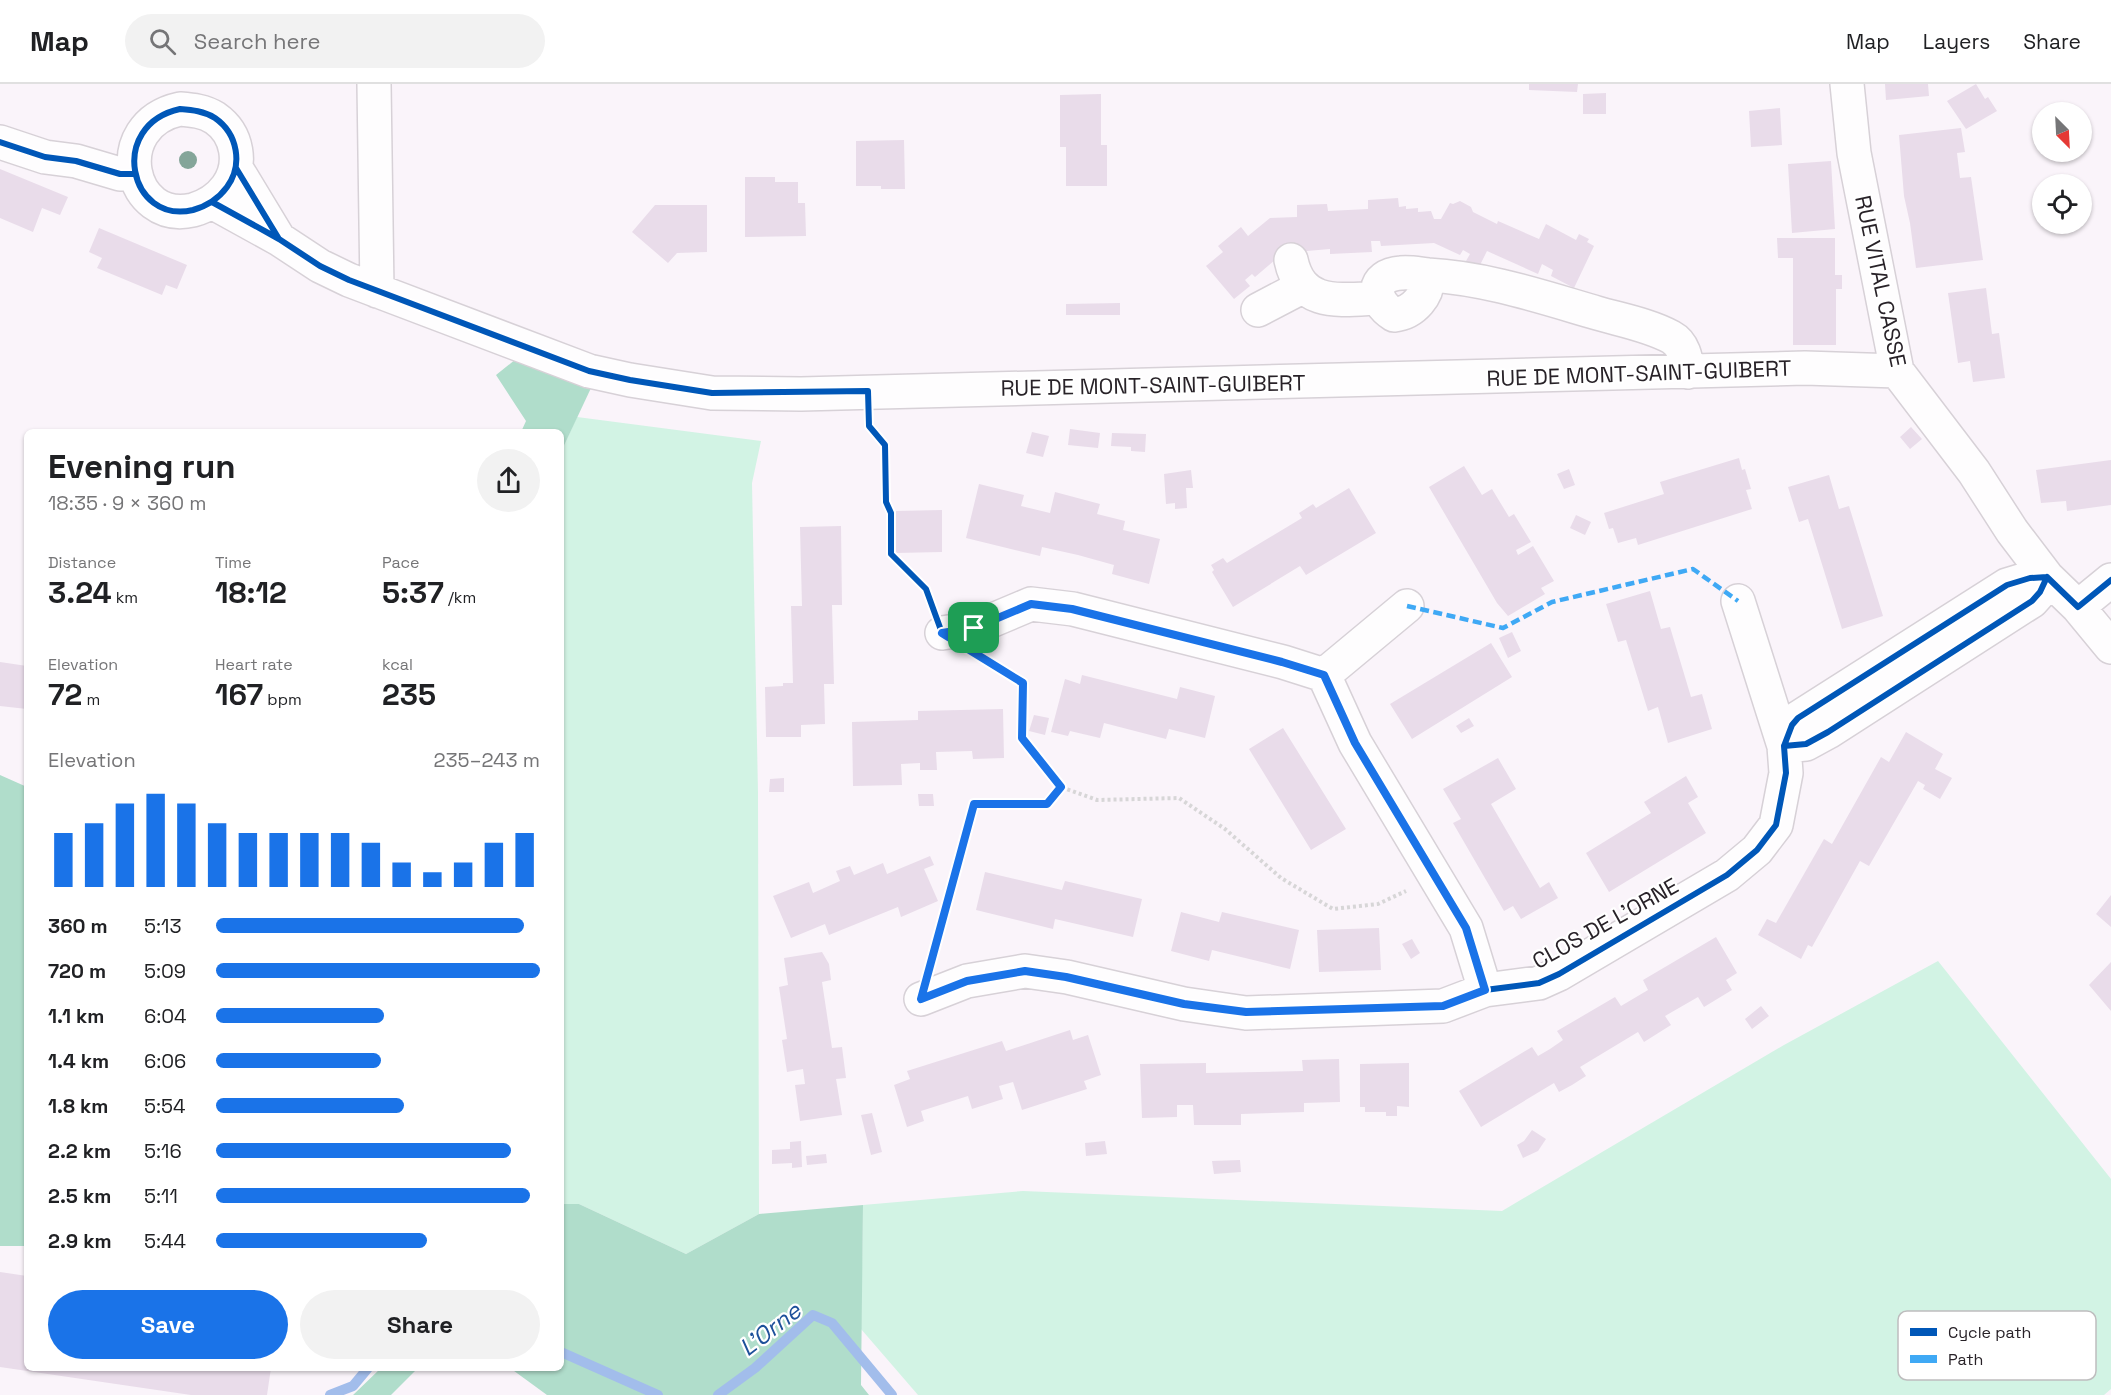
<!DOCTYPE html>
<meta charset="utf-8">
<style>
body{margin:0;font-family:"Space Grotesk",sans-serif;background:#f2f2f2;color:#202124;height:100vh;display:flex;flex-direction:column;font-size:22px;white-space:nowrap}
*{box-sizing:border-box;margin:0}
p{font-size:20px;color:#757577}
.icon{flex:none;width:33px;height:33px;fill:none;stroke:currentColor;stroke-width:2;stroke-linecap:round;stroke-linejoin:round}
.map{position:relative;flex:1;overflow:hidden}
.panel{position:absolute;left:24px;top:345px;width:540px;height:942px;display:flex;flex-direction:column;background:#fff;border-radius:9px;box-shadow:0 2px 4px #0004}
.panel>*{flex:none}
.needle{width:39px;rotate:156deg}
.buttons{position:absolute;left:2032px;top:18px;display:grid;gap:12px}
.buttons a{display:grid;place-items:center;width:60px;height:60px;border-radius:50%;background:#fff;box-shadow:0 2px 4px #0004;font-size:30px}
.pin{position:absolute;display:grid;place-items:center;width:51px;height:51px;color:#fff;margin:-26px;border-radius:12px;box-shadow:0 3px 9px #0006}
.round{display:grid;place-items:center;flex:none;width:63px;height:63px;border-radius:32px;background:#f2f2f2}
.overview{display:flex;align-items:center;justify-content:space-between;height:102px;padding:0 24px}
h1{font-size:33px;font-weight:700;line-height:45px}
.figures{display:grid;grid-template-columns:repeat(3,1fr);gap:9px;height:102px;padding:6px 24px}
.figures div{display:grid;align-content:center}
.figures b{font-size:30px;font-weight:700}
.figures small{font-size:16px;font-weight:400}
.figures p{font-size:16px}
.chart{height:168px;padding:12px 24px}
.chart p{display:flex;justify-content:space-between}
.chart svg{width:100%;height:108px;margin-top:6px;stroke:#1a73e8;stroke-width:6}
.button{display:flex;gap:12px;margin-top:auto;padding:12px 24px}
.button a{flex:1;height:69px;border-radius:36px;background:#1a73e8;color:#fff;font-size:24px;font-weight:700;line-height:69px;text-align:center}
.button a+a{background:#f2f2f2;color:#202124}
ul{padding:0 24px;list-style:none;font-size:20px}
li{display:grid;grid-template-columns:96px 72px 1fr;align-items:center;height:45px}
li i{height:15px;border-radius:8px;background:#1a73e8}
header{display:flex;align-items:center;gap:36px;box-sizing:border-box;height:84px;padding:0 30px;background:#fff;border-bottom:2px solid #e0e0e0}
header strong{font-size:28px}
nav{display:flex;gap:33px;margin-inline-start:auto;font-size:21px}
.search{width:420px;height:54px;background:#f2f2f2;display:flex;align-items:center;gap:15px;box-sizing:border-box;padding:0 21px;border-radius:33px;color:#757577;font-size:22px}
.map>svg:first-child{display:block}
.green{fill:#d2f3e4}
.forest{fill:#b0ddcb}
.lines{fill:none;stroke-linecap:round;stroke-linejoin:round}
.stream{stroke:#a2bdeb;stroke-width:10}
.building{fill:#e9dcea}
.minor-casing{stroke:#d7d1d7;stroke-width:36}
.path{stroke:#d7d6d7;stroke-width:4;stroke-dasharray:3 3;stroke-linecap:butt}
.minor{stroke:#fefdfe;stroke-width:33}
.quiet{stroke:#3fa9f5;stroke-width:4.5;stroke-dasharray:9 4.5;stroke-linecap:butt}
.cycleway-casing{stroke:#fff;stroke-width:10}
.cycleway{stroke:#0057b8;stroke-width:6}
.tree{fill:#84a599}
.route-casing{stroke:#fff;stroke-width:12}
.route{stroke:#1a73e8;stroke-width:8}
.labels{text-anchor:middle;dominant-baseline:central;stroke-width:4.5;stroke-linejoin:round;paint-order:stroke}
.street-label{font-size:22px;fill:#282228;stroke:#fff}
.water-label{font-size:24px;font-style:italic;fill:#1d509a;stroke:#fff}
.key{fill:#fff;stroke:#bebdbe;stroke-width:1.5}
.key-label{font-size:16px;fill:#282228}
</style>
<header>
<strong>Map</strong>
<div class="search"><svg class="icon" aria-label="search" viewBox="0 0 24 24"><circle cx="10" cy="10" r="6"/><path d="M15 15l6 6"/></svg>Search here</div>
<nav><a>Map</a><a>Layers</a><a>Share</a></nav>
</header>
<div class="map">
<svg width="2111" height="1311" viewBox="0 0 2111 1311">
<rect width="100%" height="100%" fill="#faf4fa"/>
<!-- green -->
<path class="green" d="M577,333L761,357L752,399L758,709L759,1130L686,1170L579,1120H561V368Z
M1938,877L2111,1095V1305L2104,1311H918L861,1245L863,1121L1023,1107L1502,1127L1784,961Z"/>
<!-- forest -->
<path class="forest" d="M516,275L591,304L561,368V348H521L526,337L496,291Z
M0,691L27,703V1162H0Z
M561,1120H579L686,1170L759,1130L863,1121L861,1301L869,1311H547L510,1284H561Z
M381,1284H421L417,1285L391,1311H353Z"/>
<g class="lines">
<!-- stream -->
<path class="stream" d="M561,1268L658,1311
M330,1311L353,1302L368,1284
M718,1311L755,1284L813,1231L832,1239L892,1311"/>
</g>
<!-- building -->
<path class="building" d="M1529,0H1578L1577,8L1529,6Z
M1885,0H1928L1929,12L1886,16Z
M1976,0L1985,15L1988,13L1997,27L1966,45L1947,17Z
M1606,9V30H1583V10Z
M1101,10V61H1107V102H1066V63H1060V11Z
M1780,24L1782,61L1751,63L1749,27Z
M1961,44L1965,68L1957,69L1960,94L1971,93L1983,176L1916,184L1910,139L1904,112L1899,51Z
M904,56L905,105H881V102H856V57Z
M1831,77L1835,145L1792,149L1788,80Z
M0,85L68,113L60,131L42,124L33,148L0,134Z
M745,93H775V98H798V119H805L806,152L745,153Z
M1398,114L1399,123L1406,122V125L1418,124V128L1431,127L1434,135H1441L1450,119L1453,120L1460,117L1471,123L1473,128L1497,140L1498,137L1539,155L1546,140L1576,156L1579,150L1589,155L1587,158L1594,162L1574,204L1551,192L1553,186L1542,180L1538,190L1487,167L1479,183L1466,177L1470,170L1463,166L1460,171L1434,159L1381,162L1380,157H1371L1372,168L1330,170V165L1283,169L1255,193L1252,190L1245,196L1250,202L1234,215L1206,182L1223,168L1218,162L1241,143L1248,152L1270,134L1297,133V121L1327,120L1328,127L1368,125V116Z
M655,121H707V168L677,169L668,179L632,148Z
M99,144L187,181L177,205L166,201L162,211L97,184L102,174L89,168Z
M1777,154H1835V191H1842V205H1836V261H1793V174H1778Z
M1986,204L1992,250L1999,249L2005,294L1973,298L1970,277L1958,279L1948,209Z
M1120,219V231H1066V220Z
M1911,343L1922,355L1910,365L1900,353Z
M1070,345L1100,349L1098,364L1068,361Z
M1032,348L1049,352L1043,373L1026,369Z
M1112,349L1146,350L1145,368L1131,367V363L1111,362Z
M1739,374L1742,386L1745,385L1751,405L1746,406L1752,425L1638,461L1636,454L1618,459L1613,444L1609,445L1604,429L1664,410L1660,398Z
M2111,376V421L2067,427L2066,417L2041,419L2036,386Z
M1464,382L1482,411L1492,405L1509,433L1514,430L1531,458L1516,466L1518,471L1533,462L1554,497L1541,504L1545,510L1508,532L1497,519L1429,403Z
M1569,385L1575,401L1564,405L1557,390Z
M1191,386L1193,404H1186L1187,424L1175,425V419L1166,420L1164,390Z
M1829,391L1839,425L1849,422L1883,532L1842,545L1808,435L1799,438L1788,403Z
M979,400L1024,411L1021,422L1050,429L1055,408L1100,420L1097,430L1125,437L1123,446L1160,455L1149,500L1112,490L1114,481L1078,471L1042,463L1040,472L966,454Z
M1349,404L1376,449L1306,491L1300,482L1233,523L1212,488L1214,486L1211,481L1223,474L1227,479L1302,434L1299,429L1313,420L1316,424Z
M942,426V468L896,469V427Z
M1576,431L1591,438L1585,451L1570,444Z
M841,442L842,521H832L834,600H824L825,640L801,641V653H766L765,603L783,602V599H793L791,522H802L800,443Z
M1650,507L1661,545L1670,543L1691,613L1702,610L1712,645L1668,659L1658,623L1648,627L1626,556L1618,558L1606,520Z
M1512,548L1521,567L1508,574L1499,554Z
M1491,559L1512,593L1412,655L1390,620Z
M0,578L27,582V625L0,622Z
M1082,591L1177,615L1180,603L1215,612L1205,654L1169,645L1166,655L1104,639L1100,654L1070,647L1068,652L1051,648L1065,595L1080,600Z
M1003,625L1004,674L973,675L972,667L936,668L937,686H920V679L901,680L902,701L853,702L852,638L918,636V627Z
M1034,631L1049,634L1045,651L1029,647Z
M1469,634L1474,642L1461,649L1456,642Z
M1283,644L1346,745L1311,766L1249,665Z
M1906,648L1943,670L1935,685L1952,694L1940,715L1923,705L1925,701L1918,697L1869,782L1860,777L1812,863L1808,861L1801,875L1758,851L1767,835L1776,839L1824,755L1832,760L1881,673L1889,678Z
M1498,674L1516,705L1491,720L1540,804L1549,798L1558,814L1521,835L1513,822L1504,827L1453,739L1461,735L1443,705Z
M1686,692L1698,713L1688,719L1706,749L1609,808L1586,769L1651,729L1644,718Z
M784,694V708H769L770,695Z
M918,710H933L934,722H919Z
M930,772L934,781L924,785L938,817L901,833L898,823L829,851L825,840L791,854L773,812L809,798L813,809L840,797L836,787L850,782L854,791L883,779L887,790Z
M985,788L1062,806L1065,797L1142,815L1133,853L1055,835L1053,845L976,826Z
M2111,811V843L2096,830Z
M1181,828L1219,838L1222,828L1299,846L1290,885L1212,866L1209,877L1171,867Z
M1379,844L1381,886L1319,888L1317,846Z
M1716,853L1737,889L1726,896L1732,906L1704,923L1698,913L1665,932L1671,941L1644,958L1638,948L1580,983L1586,992L1572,1001L1559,1008L1554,999L1481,1043L1459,1007L1532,963L1538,972L1550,965L1563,956L1557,947L1615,913L1621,922L1648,906L1643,896Z
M1412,855L1420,869L1411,875L1402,860Z
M822,868L829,880L831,896L822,898L832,964L842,963L846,994L836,995L842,1031L800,1037L795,1001L805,1000L803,985L787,988L782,956L787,955L779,903L788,901L784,874Z
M2111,878V927L2089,901Z
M1761,922L1769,932L1752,945L1745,935Z
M1070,946L1073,956L1088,951L1101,991L1084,997L1087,1005L1022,1026L1013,998L999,1002L1003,1015L972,1025L968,1012L921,1027L924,1037L907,1043L894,1001L910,995L907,987L1002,957L1006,967Z
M1339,975L1340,1018L1304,1019V1028L1241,1030V1041H1194L1193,1021H1177V1033L1142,1034L1140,980L1206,979V989L1303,987L1302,976Z
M1409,979V1023L1397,1022V1032H1386V1028H1365V1023H1360V980Z
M872,1029L882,1068L871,1071L861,1031Z
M1532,1046L1546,1055L1538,1067L1523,1074L1517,1061L1524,1057Z
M801,1057L802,1083L792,1084V1079L772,1080V1066L790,1065V1058Z
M1105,1057L1107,1070L1086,1072L1085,1059Z
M826,1070L827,1079L807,1081L806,1072Z
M1240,1076L1241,1088L1214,1090L1212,1077Z
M0,1188L27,1192V1284H271L267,1311H191L0,1283Z"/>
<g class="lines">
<!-- minor casing -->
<g class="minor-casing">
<path id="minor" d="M374,0L377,207
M1847,0L1854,69L1897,287L1974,388L2012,447L2047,493L2078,523L2111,563
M180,25C192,26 204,27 215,34C238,50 243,81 227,103C219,114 207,122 193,126C129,141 107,41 180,25Z
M0,58L45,73L76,77L120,90H134
M236,84L279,155
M212,118L279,155L320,182L349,196L589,287L630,296L712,309L801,310L1805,284L1897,287
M1291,176C1301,223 1339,216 1378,214
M1427,191C1430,211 1413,229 1394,231C1371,217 1371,191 1401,189C1410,188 1419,190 1428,191C1486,194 1542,213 1597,229C1621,236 1649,241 1671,253C1684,260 1686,275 1688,288
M1258,226L1302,203
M2078,523L2111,496
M942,549L974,544L1031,520L1073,525L1283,578L1324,591L1355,659L1466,844L1485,906
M1324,591L1407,522
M1784,662L1792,641L1798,634L2007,501L2030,494L2047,493
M1784,662L1806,660L1828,648L2032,517L2040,508L2047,493
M921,915L967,897L1025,887L1067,893L1184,920L1246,929L1443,922L1485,906L1539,899L1559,890L1727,791L1757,766L1776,741L1786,689L1784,662L1738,517"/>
</g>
<!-- path -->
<path class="path" d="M986,576L1023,599L1022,654L1061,703L1097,716L1179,714L1225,745L1281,794L1333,825L1378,820L1406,807
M931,876L974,720H1047L1061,703"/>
<!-- minor -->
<use href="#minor" class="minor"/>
<!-- quiet -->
<path class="quiet" d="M1407,522L1503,544L1552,518L1693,485L1738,517"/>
<!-- cycleway casing -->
<g class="cycleway-casing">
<path id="cycleway" d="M180,25C192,26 204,27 215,34C238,50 243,81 227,103C219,114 207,122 193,126C129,141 107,41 180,25Z
M0,58L45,73L76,77L120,90H134
M236,84L279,155
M212,118L279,155L320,182L349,196L589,287L630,296L712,309L868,307L869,342L885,361L886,418L891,429V470L926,505L942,549L974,544L1031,520L1073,525L1283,578L1324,591L1355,659L1466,844L1485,906L1539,899L1559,890L1727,791L1757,766L1776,741L1786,689L1784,662L1792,641L1798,634L2007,501L2030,494L2047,493
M2047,493L2078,523L2111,496
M1784,662L1806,660L1828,648L2032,517L2040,508L2047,493"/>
</g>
<!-- cycleway -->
<use href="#cycleway" class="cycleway"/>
</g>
<!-- trees -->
<circle class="tree" cx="188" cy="76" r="9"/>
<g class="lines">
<!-- route casing -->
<g class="route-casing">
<path id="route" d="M1031,520L1072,525L1282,578L1324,591L1355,659L1466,844L1485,906L1443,922L1246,928L1184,920L1066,893L1025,887L967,897L921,915L974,720H1047L1061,703L1022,654L1023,599L942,549L974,544Z"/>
</g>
<!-- route -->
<use href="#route" class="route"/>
</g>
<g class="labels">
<!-- street labels -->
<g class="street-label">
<text transform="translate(1881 197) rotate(78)">RUE VITAL CASSE</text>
<text transform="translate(1639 289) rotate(-2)">RUE DE MONT-SAINT-GUIBERT</text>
<text transform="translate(1153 301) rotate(-1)">RUE DE MONT-SAINT-GUIBERT</text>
<text transform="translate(1605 839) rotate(-29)">CLOS DE L'ORNE</text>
</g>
<!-- water labels -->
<g class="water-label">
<text transform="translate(770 1245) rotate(-38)">L'Orne</text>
</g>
</g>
<!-- legend -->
<rect x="1898" y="1227" width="198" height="69" rx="9" class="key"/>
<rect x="1910" y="1244" width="27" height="8" fill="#0057b8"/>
<rect x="1910" y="1271" width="27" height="8" fill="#3fa9f5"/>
<g class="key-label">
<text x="1948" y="1254">Cycle path</text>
<text x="1948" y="1281">Path</text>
</g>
</svg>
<div class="buttons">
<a><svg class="needle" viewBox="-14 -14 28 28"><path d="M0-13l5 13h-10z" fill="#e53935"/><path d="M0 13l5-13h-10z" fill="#757577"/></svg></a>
<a><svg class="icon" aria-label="locate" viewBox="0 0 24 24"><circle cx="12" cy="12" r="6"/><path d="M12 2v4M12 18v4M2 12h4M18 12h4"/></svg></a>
</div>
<div class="pin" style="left:974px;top:544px;background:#1e9e55"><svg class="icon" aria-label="arrive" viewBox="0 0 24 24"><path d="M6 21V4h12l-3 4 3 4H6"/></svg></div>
<section class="panel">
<div class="overview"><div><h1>Evening run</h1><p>18:35 · 9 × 360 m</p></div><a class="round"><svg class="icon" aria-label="share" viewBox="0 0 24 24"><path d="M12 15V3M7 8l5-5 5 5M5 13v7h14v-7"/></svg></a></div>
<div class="figures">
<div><p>Distance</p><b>3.24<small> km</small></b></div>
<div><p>Time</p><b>18:12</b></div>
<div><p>Pace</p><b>5:37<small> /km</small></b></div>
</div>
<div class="figures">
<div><p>Elevation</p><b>72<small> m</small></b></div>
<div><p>Heart rate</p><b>167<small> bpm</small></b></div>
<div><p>kcal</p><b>235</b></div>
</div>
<div class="chart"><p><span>Elevation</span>235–243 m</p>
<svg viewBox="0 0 160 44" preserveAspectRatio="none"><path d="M5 44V22M15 44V18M25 44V10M35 44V6M45 44V10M55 44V18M65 44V22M75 44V22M85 44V22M95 44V22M105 44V26M115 44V34M125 44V38M135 44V34M145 44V26M155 44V22"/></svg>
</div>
<ul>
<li><b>360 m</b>5:13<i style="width:95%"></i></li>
<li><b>720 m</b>5:09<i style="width:100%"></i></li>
<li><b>1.1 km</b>6:04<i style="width:52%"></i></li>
<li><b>1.4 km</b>6:06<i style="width:51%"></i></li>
<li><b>1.8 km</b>5:54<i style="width:58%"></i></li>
<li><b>2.2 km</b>5:16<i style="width:91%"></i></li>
<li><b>2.5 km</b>5:11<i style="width:97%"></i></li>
<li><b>2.9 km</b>5:44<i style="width:65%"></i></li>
</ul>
<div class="button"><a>Save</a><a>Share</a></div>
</section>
</div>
